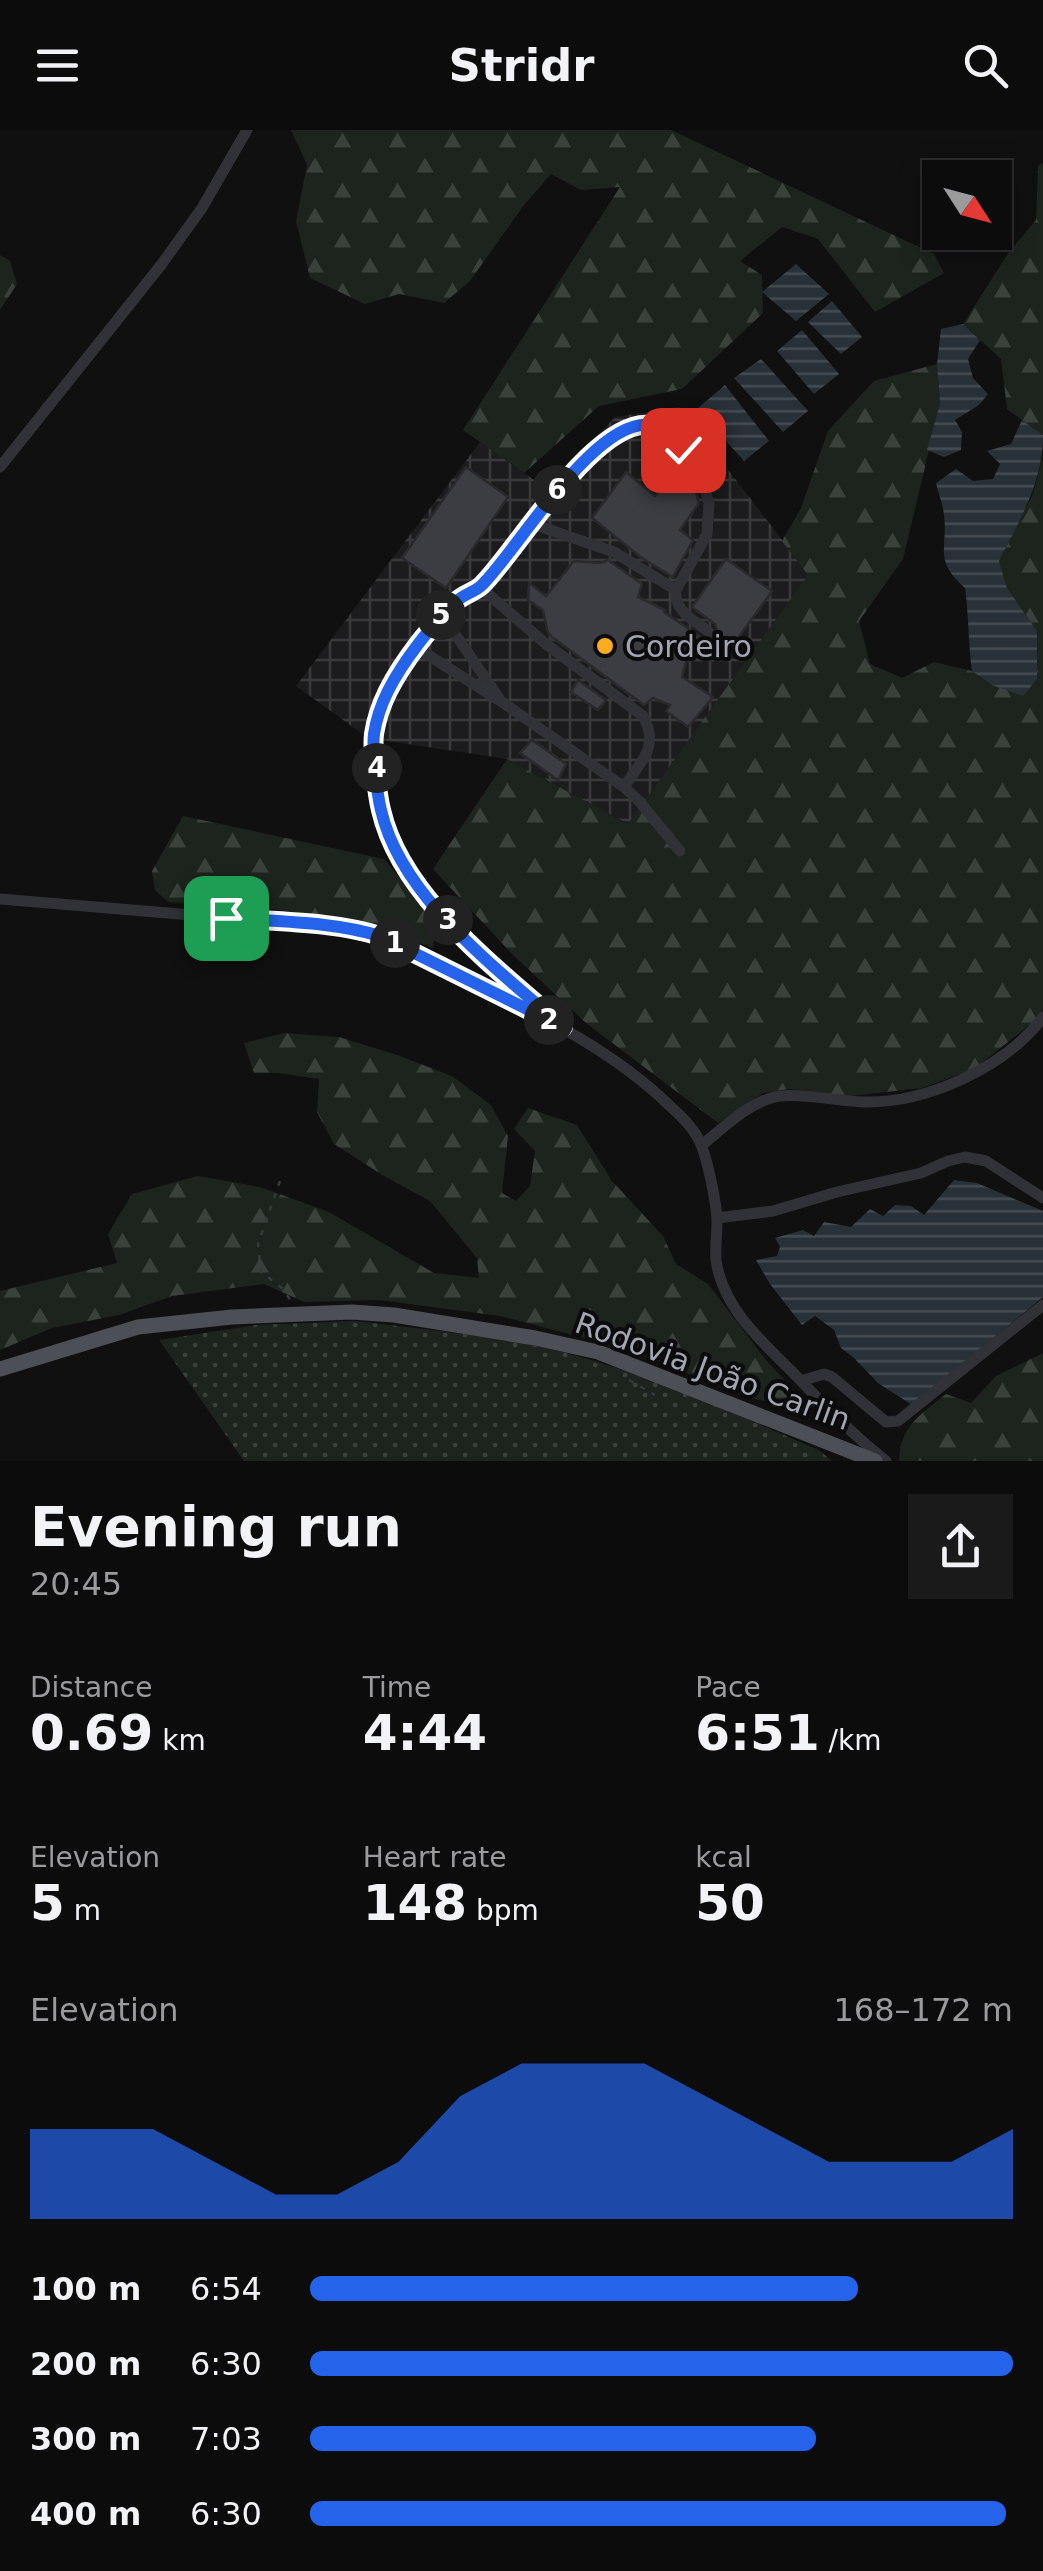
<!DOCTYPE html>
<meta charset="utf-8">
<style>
body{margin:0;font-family:"DejaVu Sans",sans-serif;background:#1a1a1b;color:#f1f3f6;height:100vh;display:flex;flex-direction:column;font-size:38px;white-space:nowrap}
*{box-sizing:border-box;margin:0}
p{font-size:32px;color:#9a9b9d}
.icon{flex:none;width:55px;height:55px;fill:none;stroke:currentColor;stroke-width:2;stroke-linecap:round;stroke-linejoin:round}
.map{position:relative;height:1331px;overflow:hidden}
.panel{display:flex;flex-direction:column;background:#0c0c0d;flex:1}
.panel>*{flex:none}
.needle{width:65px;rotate:126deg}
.fabs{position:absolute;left:922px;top:30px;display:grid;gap:20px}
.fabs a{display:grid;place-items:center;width:90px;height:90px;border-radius:0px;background:#0c0c0d;box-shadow:0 5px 25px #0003,0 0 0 2px #2c2c2e;font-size:50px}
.pin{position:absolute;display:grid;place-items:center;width:85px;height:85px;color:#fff;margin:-42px;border-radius:20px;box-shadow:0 5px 15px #0006}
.km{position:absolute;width:50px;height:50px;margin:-25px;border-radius:50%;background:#222;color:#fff;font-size:28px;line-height:50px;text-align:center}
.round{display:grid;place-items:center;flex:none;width:105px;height:105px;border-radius:0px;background:#1a1a1b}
.overview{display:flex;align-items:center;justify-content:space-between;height:170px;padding:0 30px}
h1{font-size:55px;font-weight:600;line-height:75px}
.stats{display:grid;grid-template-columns:repeat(3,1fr);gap:15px;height:170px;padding:10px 30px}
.stats div{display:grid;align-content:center}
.stats b{font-size:50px;font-weight:600}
.stats small{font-size:28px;font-weight:400}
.stats p{font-size:28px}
.chart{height:280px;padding:20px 30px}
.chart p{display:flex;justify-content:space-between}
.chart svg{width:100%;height:180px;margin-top:10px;fill:#2563eb;opacity:.7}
ul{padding:0 30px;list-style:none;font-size:32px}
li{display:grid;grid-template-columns:160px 120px 1fr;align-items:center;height:75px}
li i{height:25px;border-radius:12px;background:#2563eb}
header{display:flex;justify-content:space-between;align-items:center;height:130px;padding:0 30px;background:#0c0c0d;font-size:45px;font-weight:600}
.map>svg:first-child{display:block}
.industrial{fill:url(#industrial-grid)}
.grass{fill:url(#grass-dots)}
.forest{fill:url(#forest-firs)}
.water{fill:url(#water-rules)}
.building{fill:#3c3d42;stroke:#2a2a2e;stroke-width:2.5}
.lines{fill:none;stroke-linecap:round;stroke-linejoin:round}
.path{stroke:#37393e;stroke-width:2.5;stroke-dasharray:5 8;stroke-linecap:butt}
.minor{stroke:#313237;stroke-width:11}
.major{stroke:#4d4f56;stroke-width:15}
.route-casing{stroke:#fff;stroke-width:20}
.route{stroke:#2563eb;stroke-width:12}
.poi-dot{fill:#fcac1e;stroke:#0b0b0c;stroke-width:4}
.labels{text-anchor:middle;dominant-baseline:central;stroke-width:8;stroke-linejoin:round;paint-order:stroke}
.poi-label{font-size:30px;fill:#a0a6b3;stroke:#0b0b0c;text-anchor:start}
.street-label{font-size:30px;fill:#a0a6b3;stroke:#0b0b0c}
</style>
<header><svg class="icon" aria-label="menu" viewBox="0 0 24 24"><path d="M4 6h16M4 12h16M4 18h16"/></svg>Stridr<svg class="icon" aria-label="search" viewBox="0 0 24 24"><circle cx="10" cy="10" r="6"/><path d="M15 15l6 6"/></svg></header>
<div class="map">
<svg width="1043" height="1331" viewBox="0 0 1043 1331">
<defs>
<pattern id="industrial-grid" width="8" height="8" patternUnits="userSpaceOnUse" patternTransform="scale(2.5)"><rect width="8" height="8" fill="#1c1c1e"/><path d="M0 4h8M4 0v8" fill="none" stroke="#3a3a3c"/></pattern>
<pattern id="grass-dots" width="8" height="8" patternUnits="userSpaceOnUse" patternTransform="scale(2.5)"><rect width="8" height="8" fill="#1c241d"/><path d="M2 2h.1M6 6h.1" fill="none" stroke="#3a413b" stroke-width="1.8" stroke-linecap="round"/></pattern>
<pattern id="forest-firs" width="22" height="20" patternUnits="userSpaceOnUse" patternTransform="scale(2.5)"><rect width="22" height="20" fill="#1c241d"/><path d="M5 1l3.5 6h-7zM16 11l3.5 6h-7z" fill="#3a413b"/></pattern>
<pattern id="water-rules" width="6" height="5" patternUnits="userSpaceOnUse" patternTransform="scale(2.5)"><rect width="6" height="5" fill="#283137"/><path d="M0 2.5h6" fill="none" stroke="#444c52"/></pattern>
</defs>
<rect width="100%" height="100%" fill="#101011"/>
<!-- industrial -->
<path class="industrial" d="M680,277L809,445L628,694L507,629L368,608L296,556L480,312L547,359L615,287Z"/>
<!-- grass -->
<path class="grass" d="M356,1191C436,1201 520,1207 598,1232C673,1255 746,1289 819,1320L832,1331H244L159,1210L256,1195Z"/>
<!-- forest -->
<path class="forest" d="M291,0H671L934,124L944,143L875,182L818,109L782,97L740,131L762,145L763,183L682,259L599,276L524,343L463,300L620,57L581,60L551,44L524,75L470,151L444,173L399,164L365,174L310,148L296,91L307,35Z
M1043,33V305L1007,279L1001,229L963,194L1009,122L1036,90L1038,36Z
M0,125L10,131L17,154L0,180Z
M937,234L940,274L903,429L859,491L870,534L902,548L934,532L972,541L992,555L1037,501L1007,458L999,431L1033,364L1043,325V878L1037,889L974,939L922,958L850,966L789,959L763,963L718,993L586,893L512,824L433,739L507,629L628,694L808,445L782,411L801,378L828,301L874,251Z
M183,686L384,729L434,789L433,818L361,791L265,778L168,772L155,760L152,741Z
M284,903L339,907L397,925L452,946L491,975L508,1006L502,1063L516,1071L530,1056L535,1021L514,999L528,978L577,995L612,1051L663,1106L676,1134L708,1154L766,1230L794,1260L784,1275L745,1267L657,1231L592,1210L500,1186L379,1170L304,1172L264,1154L172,1166L119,1185L52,1198L0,1220V1161L117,1133L108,1104L132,1064L198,1046L260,1057L329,1082L434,1143L479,1148L477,1128L430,1071L384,1046L334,1014L317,982L319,949L279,943H254L244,913Z
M1043,1223V1331H899C900,1296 920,1285 946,1264L971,1273L996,1246Z"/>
<!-- water -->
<path class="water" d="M796,134L829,164L796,191L762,162Z
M832,171L862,207L841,224L808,192Z
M963,194L980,210L968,229L973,248L988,264L979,275L955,290L962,302L961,320L944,327L927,320L940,274L937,234L941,199Z
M802,200L839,244L814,264L777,221Z
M761,229L808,281L783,302L734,248Z
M725,255L769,311L744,331L697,279Z
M1022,290L1043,305C1043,352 1020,390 999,431L1007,458L1037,501V549L1023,566L992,555L972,541C968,513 969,486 965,458C933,429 948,421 944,385C943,374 938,363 936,353L956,339L973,351L993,349L1000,334L987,321L1011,314Z
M954,1050L977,1053L1043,1081V1167L912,1275L878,1253L854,1228L841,1218L834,1200L815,1186L802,1195L770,1154L756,1130L777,1126L780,1117L775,1108L803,1100L814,1106L824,1092L851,1097L870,1079L883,1086L895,1075L911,1076L924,1085Z"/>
<!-- building -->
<path class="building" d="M466,337L508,367L446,458L402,428Z
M626,342L655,366L673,347L696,363L699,373L680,400L693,410L673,447L642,428L592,388Z
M726,429L772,461L733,515L718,503L715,494L692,477Z
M608,430L642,454L638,467L665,480L664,482L702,508L686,532L682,547L713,567L688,597L666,581L670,575L653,568L644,575L552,507L548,503L543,480L528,470L529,453L546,466L574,431L601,433Z
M578,550L606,570L598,580L571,562Z
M532,610L566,634L558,650L520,623Z"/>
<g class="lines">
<!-- path -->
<path class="path" d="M280,1051L258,1114L261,1142L283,1159L291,1171
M629,1250L655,1265"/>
<!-- minor -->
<path class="minor" d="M0,337L161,135L202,78L247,0
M533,394L614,422L676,460C674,482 694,490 709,502
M480,457L546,514L643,586C660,617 641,631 624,657
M442,485L499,568
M417,518L502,572L624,657L639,671L680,721
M0,769L359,799C396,811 428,830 463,847C537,884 610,918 669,975C682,987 696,1000 702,1017C708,1033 717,1075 717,1092C717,1104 715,1118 716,1130C723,1182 769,1217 803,1253C829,1281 856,1307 886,1331
M549,884L470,815L431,771L397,726L381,679L374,606L387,562L442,485L461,466L480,457L574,340L595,321L620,304L635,297L652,295L670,304L683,320L702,350L709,373L707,404L676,460
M702,1015C723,998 745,976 771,968C792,961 837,971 862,972C925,974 1005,938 1043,887
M717,1088L773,1081L837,1062L921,1043L948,1031L965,1027L986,1031L1043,1068
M801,1251L824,1244L832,1247L886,1292L898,1291L1043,1175"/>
<!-- major -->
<path class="major" d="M0,1239L138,1197L232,1187L352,1182L394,1185L535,1208L598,1222L875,1331"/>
</g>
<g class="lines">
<!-- route casing -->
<g class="route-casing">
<path id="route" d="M226,788C277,792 331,791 380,806L563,897C498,839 401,768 381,680C377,664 372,619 374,604C376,591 382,573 388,561C402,533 433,492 457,471C464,464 475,462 482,455C517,421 599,280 655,296C668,300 675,310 683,320"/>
</g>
<!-- route -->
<use href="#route" class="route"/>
</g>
<!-- markers -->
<circle class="poi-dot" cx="605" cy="516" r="10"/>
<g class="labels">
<!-- poi labels -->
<g class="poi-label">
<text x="625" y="516">Cordeiro</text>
</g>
<!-- street labels -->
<g class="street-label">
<text transform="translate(713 1241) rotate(20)">Rodovia João Carlin</text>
</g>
</g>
</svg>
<div class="fabs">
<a><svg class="needle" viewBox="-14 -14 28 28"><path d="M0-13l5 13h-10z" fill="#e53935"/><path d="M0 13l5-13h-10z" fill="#9a9b9d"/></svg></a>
</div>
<div class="pin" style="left:226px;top:788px;background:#1e9e55"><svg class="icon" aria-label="arrive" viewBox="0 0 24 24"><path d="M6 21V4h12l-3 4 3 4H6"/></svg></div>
<div class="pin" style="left:683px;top:320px;background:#d93025"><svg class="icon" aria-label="check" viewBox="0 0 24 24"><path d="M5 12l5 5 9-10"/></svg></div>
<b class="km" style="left:395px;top:813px">1</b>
<b class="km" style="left:549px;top:890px">2</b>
<b class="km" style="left:448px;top:790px">3</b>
<b class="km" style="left:377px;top:638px">4</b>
<b class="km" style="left:441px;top:485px">5</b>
<b class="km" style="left:557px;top:360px">6</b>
</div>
<section class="panel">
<div class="overview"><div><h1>Evening run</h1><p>20:45</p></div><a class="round"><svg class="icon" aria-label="share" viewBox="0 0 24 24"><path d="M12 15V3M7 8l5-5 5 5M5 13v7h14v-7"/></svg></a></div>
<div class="stats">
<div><p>Distance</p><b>0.69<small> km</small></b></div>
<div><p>Time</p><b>4:44</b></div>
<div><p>Pace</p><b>6:51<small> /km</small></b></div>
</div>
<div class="stats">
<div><p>Elevation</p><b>5<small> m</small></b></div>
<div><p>Heart rate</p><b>148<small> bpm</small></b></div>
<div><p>kcal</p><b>50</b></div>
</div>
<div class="chart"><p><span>Elevation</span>168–172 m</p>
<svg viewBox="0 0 160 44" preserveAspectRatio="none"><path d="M0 44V22L10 22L20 22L30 30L40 38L50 38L60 30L70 14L80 6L90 6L100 6L110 14L120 22L130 30L140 30L150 30L160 22V44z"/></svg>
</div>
<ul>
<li><b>100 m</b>6:54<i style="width:78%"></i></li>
<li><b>200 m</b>6:30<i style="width:100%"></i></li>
<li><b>300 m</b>7:03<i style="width:72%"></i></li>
<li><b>400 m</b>6:30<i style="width:99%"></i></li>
</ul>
</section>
